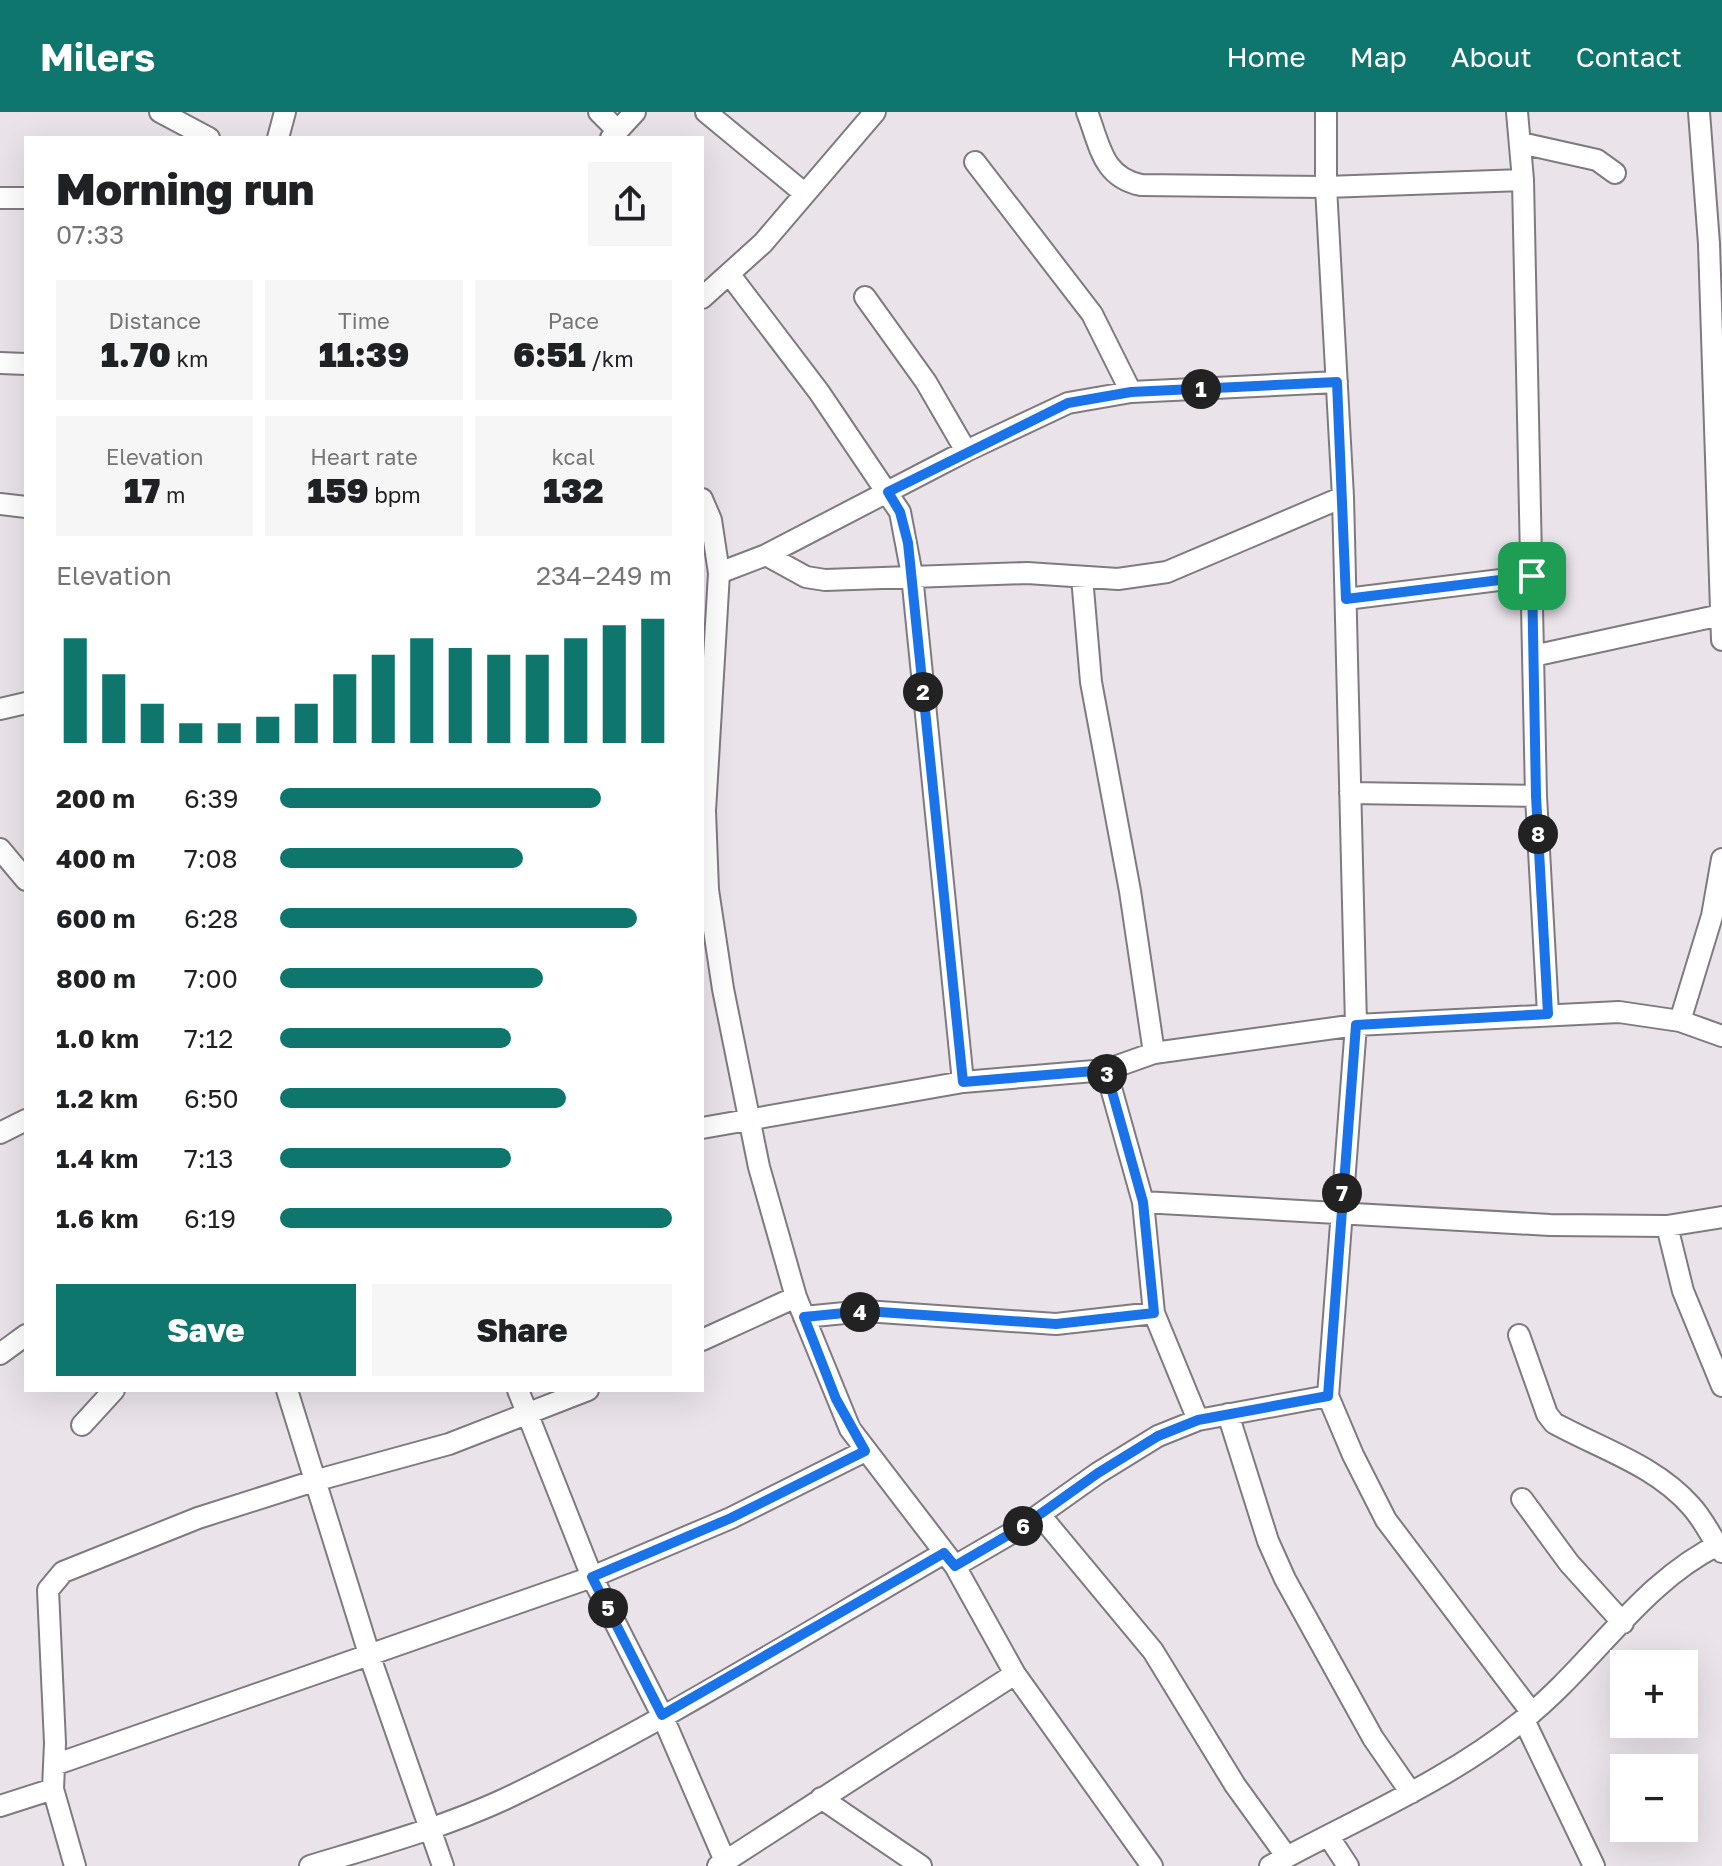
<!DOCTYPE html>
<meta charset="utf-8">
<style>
body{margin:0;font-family:"Golos Text",sans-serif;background:#f6f6f6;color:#202124;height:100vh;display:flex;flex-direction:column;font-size:30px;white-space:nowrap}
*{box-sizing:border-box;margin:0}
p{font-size:26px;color:#757577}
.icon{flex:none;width:44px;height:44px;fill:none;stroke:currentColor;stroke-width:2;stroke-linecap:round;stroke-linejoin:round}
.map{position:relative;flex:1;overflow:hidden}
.details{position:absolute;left:24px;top:24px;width:680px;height:1256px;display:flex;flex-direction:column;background:#fff;border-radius:0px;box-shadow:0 8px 32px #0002}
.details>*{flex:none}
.tools{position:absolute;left:1610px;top:1538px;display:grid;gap:16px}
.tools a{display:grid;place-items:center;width:88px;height:88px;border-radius:0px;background:#fff;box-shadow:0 8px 32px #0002;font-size:40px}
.pin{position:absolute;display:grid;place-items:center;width:68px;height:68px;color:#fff;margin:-34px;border-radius:16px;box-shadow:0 4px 12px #0006}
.km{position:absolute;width:40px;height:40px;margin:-20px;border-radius:50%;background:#222;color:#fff;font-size:22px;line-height:40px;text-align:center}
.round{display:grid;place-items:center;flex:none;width:84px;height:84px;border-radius:0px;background:#f6f6f6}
.head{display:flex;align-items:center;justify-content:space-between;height:136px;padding:0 32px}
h1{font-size:44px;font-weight:800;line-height:60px}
.stats{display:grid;grid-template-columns:repeat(3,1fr);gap:12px;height:136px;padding:8px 32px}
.stats div{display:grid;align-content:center;border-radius:0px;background:#f6f6f6;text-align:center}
.stats b{font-size:34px;font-weight:800}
.stats small{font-size:22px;font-weight:400}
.stats p{font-size:22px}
.chart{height:224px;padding:16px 32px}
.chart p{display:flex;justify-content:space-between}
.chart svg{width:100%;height:144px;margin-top:8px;stroke:#0f766e;stroke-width:6}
.cta{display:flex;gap:16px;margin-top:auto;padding:16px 32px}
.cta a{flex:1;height:92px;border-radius:0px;background:#0f766e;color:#fff;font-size:32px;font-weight:800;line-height:92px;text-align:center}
.cta a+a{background:#f6f6f6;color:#202124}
ul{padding:0 32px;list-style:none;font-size:26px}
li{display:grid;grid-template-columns:128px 96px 1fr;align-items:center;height:60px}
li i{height:20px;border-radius:10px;background:#0f766e}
header{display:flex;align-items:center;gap:48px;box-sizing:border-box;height:112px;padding:0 40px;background:#0f766e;color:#fff}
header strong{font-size:38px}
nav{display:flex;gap:44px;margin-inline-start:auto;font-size:28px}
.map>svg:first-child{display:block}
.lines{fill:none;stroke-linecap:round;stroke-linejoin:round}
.minor-casing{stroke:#7f7a7f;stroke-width:24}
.minor{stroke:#fff;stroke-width:20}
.route-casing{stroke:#fff;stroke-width:16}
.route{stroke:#1a73e8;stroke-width:10}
</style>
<header>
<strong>Milers</strong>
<nav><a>Home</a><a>Map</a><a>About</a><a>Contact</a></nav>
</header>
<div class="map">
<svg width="1722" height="1754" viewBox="0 0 1722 1754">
<rect width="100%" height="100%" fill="#eae4ea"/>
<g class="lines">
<!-- minor casing -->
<g class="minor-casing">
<path id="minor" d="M160,0L209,26
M599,0L618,19
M706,0L804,81
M1087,0C1100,33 1102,65 1141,73L1326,75L1523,68
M1326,0V75L1343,385L1356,913L1328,1284L1353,1343L1386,1408L1532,1601
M1517,0L1523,68L1536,684L1548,902
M1699,0L1709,132L1722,528
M278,26L285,0
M611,26L635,0
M1521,31L1597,48L1615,61
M975,50L1092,202L1131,280
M0,86H26
M730,163L819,280L900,400L912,463L963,970
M865,185L926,270L966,339
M702,186L763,131L875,0
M0,251L26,252
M702,387L711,408L719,461L705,699L708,778L723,877L759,1055L796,1185L850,1317L955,1454L1015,1562L1152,1754
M0,392L26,395
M766,443L806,465L825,468L1027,461L1118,467L1167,460L1343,385
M719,461L766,443L966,339L1068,291L1131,280L1337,270
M1082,465L1091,570L1130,779L1154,941
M1346,487L1532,464
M1533,544L1721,503
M0,597L26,591
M1350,681L1536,684
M0,737L26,768
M1680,909L1712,804L1722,747
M1106,958L1143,1090L1154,1201L1198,1308
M702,1016L963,970L1106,958L1154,941L1356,913L1619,900L1680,909L1722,924
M0,1021L26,1008
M1143,1090L1550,1113L1667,1114L1722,1105
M1667,1114L1683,1179L1722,1274
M804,1205L865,1199L1056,1212L1154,1201
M1519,1223L1547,1302L1554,1311C1601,1337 1655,1353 1691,1394C1704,1408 1711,1425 1722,1440
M702,1228L796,1185
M0,1242L26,1223
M287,1278L370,1545L443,1754
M518,1278L592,1465L662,1603L725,1749
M1228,1302L1268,1429L1285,1467L1373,1626L1411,1681
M82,1313L114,1278
M1522,1387L1569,1451L1623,1511
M1040,1403L1153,1539L1235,1673L1287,1745
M955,1454L1022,1415L1098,1361L1158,1324L1198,1308L1328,1284
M1524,1608L1594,1754
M54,1653L592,1465L731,1406L865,1339
M821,1686L921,1754
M0,1694L53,1677
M1329,1725L1348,1754
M75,1754L53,1677L55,1631L48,1478L63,1460L198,1406L314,1369L449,1332L588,1278
M310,1754C376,1734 442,1716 505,1687C656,1615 799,1525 944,1441
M718,1754L1015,1562
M1270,1754C1356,1707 1446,1670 1523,1608C1592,1554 1641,1469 1722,1431"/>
</g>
<!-- minor -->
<use href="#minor" class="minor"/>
</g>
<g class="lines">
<!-- route casing -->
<g class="route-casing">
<path id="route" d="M1337,270L1346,487L1532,464L1536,684L1548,902L1356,913L1328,1284L1198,1308L1158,1324L1098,1361L1022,1415L955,1454L944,1441L662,1603L592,1465L731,1406L865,1339L836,1287L804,1205L865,1199L1056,1212L1154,1201L1143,1090L1106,958L963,970L908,431L900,400L888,380L1068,291L1131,280Z"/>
</g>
<!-- route -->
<use href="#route" class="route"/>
</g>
</svg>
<div class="tools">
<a>+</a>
<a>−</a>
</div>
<div class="pin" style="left:1532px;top:464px;background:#1e9e55"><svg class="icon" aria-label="arrive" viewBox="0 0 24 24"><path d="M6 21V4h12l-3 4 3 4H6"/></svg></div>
<b class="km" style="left:1201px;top:277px">1</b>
<b class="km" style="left:923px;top:580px">2</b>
<b class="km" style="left:1107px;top:962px">3</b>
<b class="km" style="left:860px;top:1200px">4</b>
<b class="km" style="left:608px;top:1496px">5</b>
<b class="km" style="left:1023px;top:1414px">6</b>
<b class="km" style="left:1342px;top:1081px">7</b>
<b class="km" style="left:1538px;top:722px">8</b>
<section class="details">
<div class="head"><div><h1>Morning run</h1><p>07:33</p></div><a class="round"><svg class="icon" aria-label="share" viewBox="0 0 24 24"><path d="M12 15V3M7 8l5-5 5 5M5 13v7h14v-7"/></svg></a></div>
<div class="stats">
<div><p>Distance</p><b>1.70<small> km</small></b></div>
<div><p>Time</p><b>11:39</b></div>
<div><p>Pace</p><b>6:51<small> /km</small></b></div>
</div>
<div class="stats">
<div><p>Elevation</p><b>17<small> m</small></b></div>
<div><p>Heart rate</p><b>159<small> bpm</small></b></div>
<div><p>kcal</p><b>132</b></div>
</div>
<div class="chart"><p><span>Elevation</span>234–249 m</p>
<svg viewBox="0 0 160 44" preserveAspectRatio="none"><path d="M5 44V12M15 44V23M25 44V32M35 44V38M45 44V38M55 44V36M65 44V32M75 44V23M85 44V17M95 44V12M105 44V15M115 44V17M125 44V17M135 44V12M145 44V8M155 44V6"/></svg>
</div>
<ul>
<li><b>200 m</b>6:39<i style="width:82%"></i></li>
<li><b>400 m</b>7:08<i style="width:62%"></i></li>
<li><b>600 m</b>6:28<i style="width:91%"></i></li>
<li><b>800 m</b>7:00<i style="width:67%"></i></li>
<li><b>1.0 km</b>7:12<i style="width:59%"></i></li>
<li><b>1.2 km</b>6:50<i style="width:73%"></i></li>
<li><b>1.4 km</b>7:13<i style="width:59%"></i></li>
<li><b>1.6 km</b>6:19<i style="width:100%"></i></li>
</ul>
<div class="cta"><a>Save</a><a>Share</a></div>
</section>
</div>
